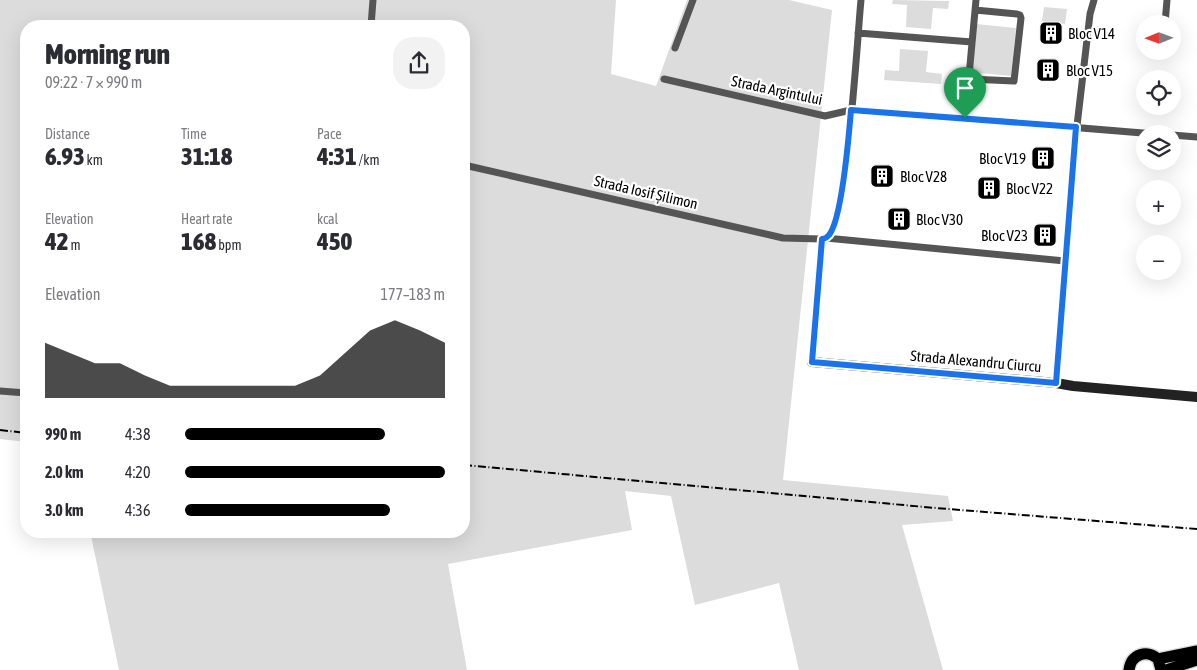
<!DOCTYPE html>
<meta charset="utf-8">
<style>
body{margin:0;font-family:"Asap Condensed",sans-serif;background:#f2f2f3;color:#2b2b33;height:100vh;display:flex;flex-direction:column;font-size:19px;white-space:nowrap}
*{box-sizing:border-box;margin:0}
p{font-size:16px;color:#7c7c81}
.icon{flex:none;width:28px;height:28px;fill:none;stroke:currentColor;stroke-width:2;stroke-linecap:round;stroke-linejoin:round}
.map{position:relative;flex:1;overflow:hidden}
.panel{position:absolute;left:20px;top:20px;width:450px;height:518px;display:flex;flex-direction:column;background:#fff;border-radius:20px;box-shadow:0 5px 20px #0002}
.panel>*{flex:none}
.needle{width:32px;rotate:269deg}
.tools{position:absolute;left:1136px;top:15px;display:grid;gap:10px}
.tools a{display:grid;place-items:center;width:45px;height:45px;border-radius:50%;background:#fff;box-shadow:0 5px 20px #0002;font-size:25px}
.pin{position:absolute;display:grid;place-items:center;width:42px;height:42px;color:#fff;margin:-51px -21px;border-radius:50% 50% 50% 0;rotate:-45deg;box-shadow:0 0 5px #0007}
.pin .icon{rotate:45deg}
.round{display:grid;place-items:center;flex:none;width:52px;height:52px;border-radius:20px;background:#f2f2f3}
.overview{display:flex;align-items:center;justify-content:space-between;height:85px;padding:0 25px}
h1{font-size:28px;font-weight:800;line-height:38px}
.figures{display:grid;grid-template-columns:repeat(3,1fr);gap:8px;height:85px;padding:5px 25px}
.figures div{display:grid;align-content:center}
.figures b{font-size:25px;font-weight:800}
.figures small{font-size:14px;font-weight:400}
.figures p{font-size:14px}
.chart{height:140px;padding:10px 25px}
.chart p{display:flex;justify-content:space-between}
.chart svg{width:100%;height:90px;margin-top:5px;fill:#000;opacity:.7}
ul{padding:0 25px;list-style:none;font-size:16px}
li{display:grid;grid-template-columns:80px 60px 1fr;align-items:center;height:38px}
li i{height:12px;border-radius:6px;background:#000}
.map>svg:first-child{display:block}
.green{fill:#dcdcdc}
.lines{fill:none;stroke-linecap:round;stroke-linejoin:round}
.primary-casing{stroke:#dbdbdb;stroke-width:14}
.street{stroke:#555;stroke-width:7}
.secondary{stroke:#222;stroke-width:10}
.primary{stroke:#000;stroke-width:11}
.rail{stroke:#000;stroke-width:2;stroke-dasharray:8 2.5 1 2.5;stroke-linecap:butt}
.route-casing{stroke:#fff;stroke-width:10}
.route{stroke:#1a73e8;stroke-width:6}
.labels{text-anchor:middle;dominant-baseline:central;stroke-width:4.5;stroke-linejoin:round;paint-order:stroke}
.poi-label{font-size:15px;fill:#000;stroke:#fff;text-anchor:start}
.street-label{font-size:15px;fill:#000;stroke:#fff}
</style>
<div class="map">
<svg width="1197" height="670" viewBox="0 0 1197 670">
<rect width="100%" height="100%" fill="#fff"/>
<!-- green -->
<path class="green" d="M0,0H616L611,74L656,86L687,0H789L832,10L783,480L948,496L953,521L902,525L943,670H799L779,583L695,605L671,496L625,491L632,530L448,564L467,670H119L90,531H464V26H26V442L0,439Z
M893,0L949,1L948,9L933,8L931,29L906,27L907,5L892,4Z
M1044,7L1067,9L1065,24L1042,21Z
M976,24L1016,28L1011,76L971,72Z
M900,49L928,51L926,72L942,74L941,84L884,80L885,70L899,71Z"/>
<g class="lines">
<!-- primary casing -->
<g class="primary-casing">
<path id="primary" d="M1158,659L1197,651
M1129,670C1131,654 1147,649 1158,659L1161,670
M1166,670L1197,660"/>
</g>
<!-- street -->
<path class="street" d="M1165,24L1167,0
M371,26L373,0
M858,33L972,42
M1141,34L1145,35
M675,48L693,0
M664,79L825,116L851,110H862L1155,134
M969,79L1014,81L1021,18L1020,15L1017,14L975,10
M965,119L976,0
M1172,135L1197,137
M464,165L783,238L822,239
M826,238L1065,261
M812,362L822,239L826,238C848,217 857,40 861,0
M1056,383L1073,160L1090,14L1094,0
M0,391L26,393"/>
<!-- secondary -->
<path class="secondary" d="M812,362L1056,383L1073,386L1197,397"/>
<!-- primary -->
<use href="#primary" class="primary"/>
<!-- rail -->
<path class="rail" d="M0,430L26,433
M464,465L936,508L1197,529"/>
</g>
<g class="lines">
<!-- route casing -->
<g class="route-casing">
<path id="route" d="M851,110L1076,127L1056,383L812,362L822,239C826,238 826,238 829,235C842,219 849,134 851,110Z"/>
</g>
<!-- route -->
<use href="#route" class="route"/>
</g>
<!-- icons -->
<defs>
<g id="building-square" transform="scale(1.25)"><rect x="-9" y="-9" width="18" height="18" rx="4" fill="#000" stroke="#fff"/><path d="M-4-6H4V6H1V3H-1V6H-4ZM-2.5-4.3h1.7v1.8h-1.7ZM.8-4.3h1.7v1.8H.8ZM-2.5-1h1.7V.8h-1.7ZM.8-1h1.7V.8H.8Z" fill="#fff"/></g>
</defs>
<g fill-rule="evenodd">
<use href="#building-square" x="1051" y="33"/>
<use href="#building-square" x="1048" y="70"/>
<use href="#building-square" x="1043" y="158"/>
<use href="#building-square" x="882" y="176"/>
<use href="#building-square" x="989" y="188"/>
<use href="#building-square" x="899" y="219"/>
<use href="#building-square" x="1045" y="235"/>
</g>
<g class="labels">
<!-- poi labels -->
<g class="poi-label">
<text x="1068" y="33">Bloc V14</text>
<text x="1066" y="70">Bloc V15</text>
<text x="1026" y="158" text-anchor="end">Bloc V19</text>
<text x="900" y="176">Bloc V28</text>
<text x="1006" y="188">Bloc V22</text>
<text x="916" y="219">Bloc V30</text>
<text x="1028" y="235" text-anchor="end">Bloc V23</text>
</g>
<!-- street labels -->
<g class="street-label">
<text transform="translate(777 90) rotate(12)">Strada Argintului</text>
<text transform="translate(646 192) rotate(13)">Strada Iosif Șilimon</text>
<text transform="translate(976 361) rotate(5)">Strada Alexandru Ciurcu</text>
</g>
</g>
</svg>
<div class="tools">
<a><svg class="needle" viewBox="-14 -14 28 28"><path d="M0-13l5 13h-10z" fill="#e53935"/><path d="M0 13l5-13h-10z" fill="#7c7c81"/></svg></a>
<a><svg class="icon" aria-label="locate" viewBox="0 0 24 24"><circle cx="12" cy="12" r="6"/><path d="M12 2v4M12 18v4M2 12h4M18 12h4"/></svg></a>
<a><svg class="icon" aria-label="layers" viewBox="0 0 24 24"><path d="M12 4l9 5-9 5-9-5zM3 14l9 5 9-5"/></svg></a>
<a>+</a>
<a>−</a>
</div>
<div class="pin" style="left:965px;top:118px;background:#1e9e55"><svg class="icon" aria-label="arrive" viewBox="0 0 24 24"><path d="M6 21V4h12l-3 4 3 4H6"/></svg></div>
<section class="panel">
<div class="overview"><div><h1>Morning run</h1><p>09:22 · 7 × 990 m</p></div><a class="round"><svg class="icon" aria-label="share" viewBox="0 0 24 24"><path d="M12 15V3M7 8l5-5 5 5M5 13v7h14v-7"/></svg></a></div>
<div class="figures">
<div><p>Distance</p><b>6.93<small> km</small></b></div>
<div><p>Time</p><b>31:18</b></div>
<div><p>Pace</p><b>4:31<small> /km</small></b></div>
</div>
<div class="figures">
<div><p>Elevation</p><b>42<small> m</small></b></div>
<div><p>Heart rate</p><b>168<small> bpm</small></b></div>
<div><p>kcal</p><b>450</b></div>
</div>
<div class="chart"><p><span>Elevation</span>177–183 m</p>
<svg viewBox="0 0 160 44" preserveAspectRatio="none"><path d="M0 44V17L10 22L20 27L30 27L40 33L50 38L60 38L70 38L80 38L90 38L100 38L110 33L120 22L130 11L140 6L150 11L160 17V44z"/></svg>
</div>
<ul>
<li><b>990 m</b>4:38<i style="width:77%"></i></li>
<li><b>2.0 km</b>4:20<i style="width:100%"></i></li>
<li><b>3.0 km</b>4:36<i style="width:79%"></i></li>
</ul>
</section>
</div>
